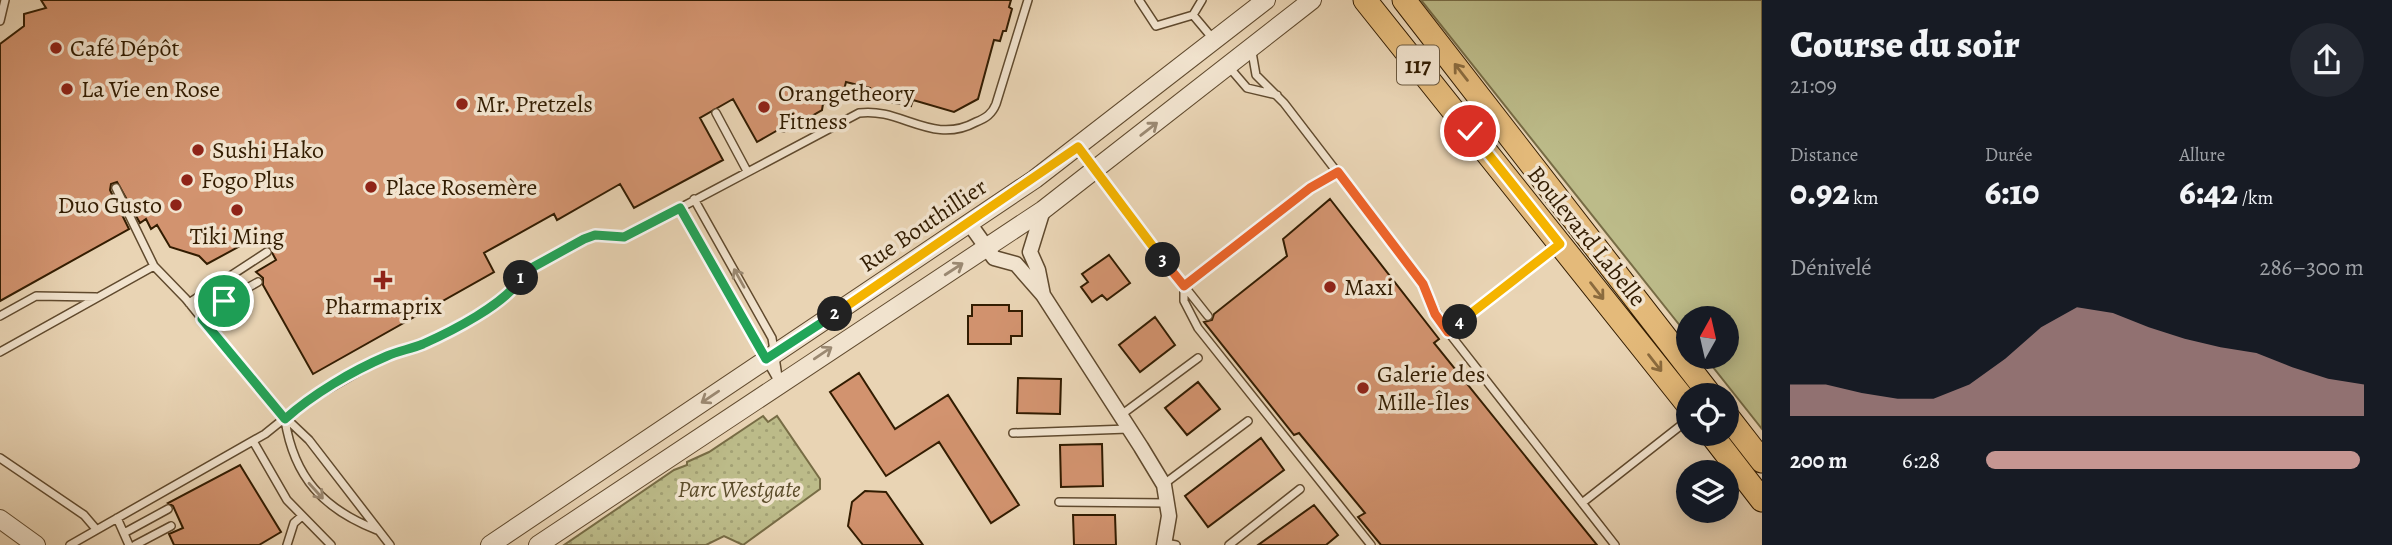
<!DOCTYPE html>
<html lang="fr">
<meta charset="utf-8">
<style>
body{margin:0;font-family:Alegreya,serif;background:#242831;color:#f1f3f6;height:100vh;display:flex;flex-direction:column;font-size:26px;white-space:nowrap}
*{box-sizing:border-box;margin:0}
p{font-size:23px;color:#9ea1a6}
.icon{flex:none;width:38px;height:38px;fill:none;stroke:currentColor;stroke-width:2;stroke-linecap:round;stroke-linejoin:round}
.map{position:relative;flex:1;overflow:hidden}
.sheet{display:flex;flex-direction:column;background:#171b24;width:630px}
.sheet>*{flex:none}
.needle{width:46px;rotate:8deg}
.controls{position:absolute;left:1676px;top:306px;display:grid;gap:14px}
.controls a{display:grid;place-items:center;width:63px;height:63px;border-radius:50%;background:#171b24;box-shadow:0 4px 18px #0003;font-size:35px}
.pin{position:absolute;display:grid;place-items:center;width:60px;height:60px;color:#fff;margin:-30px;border:4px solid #fff;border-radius:50%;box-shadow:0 2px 7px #0007}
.km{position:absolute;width:35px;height:35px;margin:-18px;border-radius:50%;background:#222;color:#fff;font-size:19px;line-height:35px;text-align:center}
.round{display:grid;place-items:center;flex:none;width:74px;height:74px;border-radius:37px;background:#242831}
.headline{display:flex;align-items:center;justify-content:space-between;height:119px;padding:0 28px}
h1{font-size:38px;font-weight:800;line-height:52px}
.metrics{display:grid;grid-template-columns:repeat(3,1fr);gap:10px;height:119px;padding:7px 28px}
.metrics div{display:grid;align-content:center}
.metrics b{font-size:35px;font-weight:800}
.metrics small{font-size:19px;font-weight:400}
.metrics p{font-size:19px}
.chart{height:196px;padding:14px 28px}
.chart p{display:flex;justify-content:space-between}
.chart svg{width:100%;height:126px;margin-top:7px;fill:#c59692;opacity:.7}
ul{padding:0 28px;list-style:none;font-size:23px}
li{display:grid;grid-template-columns:112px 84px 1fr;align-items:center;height:52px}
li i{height:18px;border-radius:9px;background:#c59692}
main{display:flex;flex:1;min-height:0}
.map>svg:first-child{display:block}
.grass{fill:#bcbb89;stroke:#776c45;stroke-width:2}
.park{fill:url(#park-dots);stroke:#776c45;stroke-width:2}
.building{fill:#d2936f;stroke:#321c01;stroke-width:2}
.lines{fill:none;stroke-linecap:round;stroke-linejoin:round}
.service-casing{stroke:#604a2e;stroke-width:10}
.minor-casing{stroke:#604a2e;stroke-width:17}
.tertiary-casing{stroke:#604a2e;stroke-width:20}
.primary-casing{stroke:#321c01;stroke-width:25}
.service{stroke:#f1e3ce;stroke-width:7}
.minor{stroke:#f1e3ce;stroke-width:14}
.tertiary{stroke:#f1e3ce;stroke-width:18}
.primary{stroke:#e4ba7a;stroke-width:23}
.oneway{stroke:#8b6b3e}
.oneway2{stroke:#9b8972}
.split-1-casing{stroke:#fff;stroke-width:14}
.split-2-casing{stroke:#fff;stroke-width:14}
.split-3-casing{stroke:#fff;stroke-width:14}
.split-4-casing{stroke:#fff;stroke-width:14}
.split-5-casing{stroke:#fff;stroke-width:14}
.split-1{stroke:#22a559;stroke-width:9}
.split-2{stroke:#22a559;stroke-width:9}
.split-3{stroke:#f5b400;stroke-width:9}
.split-4{stroke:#f0652b;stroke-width:9}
.split-5{stroke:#f5b400;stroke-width:9}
.poi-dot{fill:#8f2418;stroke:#f1e3ce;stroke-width:2.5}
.labels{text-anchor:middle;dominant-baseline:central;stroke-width:7;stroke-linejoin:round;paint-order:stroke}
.shield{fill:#f1e3ce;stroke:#6b583e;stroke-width:2}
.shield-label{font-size:23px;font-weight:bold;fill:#321c01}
.poi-label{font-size:24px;fill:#321c01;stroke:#f1e3ce;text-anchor:start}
.street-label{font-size:24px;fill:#321c01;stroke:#f1e3ce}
.park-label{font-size:24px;font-style:italic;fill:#5b4c2a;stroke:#f1e3ce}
</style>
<main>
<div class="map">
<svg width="1762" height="545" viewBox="0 0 1762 545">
<defs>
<pattern id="park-dots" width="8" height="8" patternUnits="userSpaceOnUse" patternTransform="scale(1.75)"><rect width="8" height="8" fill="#bcbb89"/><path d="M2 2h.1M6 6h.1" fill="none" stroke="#a2a074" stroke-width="1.8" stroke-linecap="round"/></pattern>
</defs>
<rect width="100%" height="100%" fill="#e9d4b4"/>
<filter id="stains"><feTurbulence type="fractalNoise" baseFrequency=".00286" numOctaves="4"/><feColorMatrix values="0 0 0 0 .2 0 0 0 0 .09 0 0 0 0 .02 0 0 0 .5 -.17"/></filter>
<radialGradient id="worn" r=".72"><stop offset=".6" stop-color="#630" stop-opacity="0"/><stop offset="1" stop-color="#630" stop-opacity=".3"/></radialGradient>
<!-- grass -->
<path class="grass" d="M1421,0H1762V429L1705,357H1727V318H1689V337Z"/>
<!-- park -->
<path class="park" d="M763,416L768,422L777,416L820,479V489L743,545L724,536L706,545H564L674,470L687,465V462L709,452Z"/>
<!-- building -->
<path class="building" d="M41,0H1011L1009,7L1012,9L1006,31H1003L1000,41L994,40L978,99L954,112L913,100L911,106L878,100L879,97L868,94L870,88L846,82L843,94L823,104L822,110L784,132L778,130L757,142L733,99L700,118L723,160L634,208L620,184L557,220L554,214L484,253L494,272L313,374L263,285V278L256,272L276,260L262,234L207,264L199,256L170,247L157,225L151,229L146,219L140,223L117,182L111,184L110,190L129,229L0,301V44L24,26V14L46,8Z
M1330,199L1439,339L1434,343L1597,545H1381L1358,517L1365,513L1299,433L1294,435L1204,322L1212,320L1214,314L1287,256L1283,239Z
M1109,255L1130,283L1107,300L1102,295L1092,302L1081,287L1088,282L1082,274Z
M972,305H1009V311H1022V336H1011V344H968V316H972Z
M1155,317L1175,345L1140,372L1119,345Z
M859,373L895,429L948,395L1019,505L991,523L939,442L886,476L830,392Z
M1018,378L1061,379L1060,414L1017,413Z
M1198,382L1220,409L1187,435L1165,408Z
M1261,438L1284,470L1208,527L1185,496Z
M1102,444L1103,486L1061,487L1060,445Z
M240,465L281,532L259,545H174L169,534L183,528L173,506L168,503Z
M865,491L886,492L923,545H863L848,526L852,502Z
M1314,505L1338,535L1326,545H1258Z
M1073,515H1115L1116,545H1074Z"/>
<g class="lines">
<!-- service casing -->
<g class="service-casing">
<path id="service" d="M1139,0L1156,26L1193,15L1214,40
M1193,15L1202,0
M0,21L5,0
M1252,52L1256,75L1284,103L1423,284L1442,324L1615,545
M1229,67L1247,88L1277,95
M716,113L747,171
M1078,148L1184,286L1310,188L1338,172
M116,188L154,266
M694,199L772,338L779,383
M680,208L776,377
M1184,286V301L1198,328L1371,545
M1185,287L1208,316
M189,303L267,252
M0,316L36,296L96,297
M202,319L224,301L258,282
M1448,332L1558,246
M0,352L154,266L186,299L272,405L309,440L390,545
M1121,415L1198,358
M285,420C294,477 323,509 377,530
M1013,433L1128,429
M253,441L287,500L331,545
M0,458L84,515L96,529
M1164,484L1248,421
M1059,502L1167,503
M1582,503L1689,419
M117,518L129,545
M124,533L168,509
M1165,543L1176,545
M70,545L265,434L301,405L384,357L432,340L500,301L512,291L526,271L584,239L595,235L618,238L631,234L859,113C901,107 932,146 976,122C986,118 992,114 996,104L1028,0
M135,545L171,526
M287,545L294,523L302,516
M1229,545L1300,489"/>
</g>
<!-- minor casing -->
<g class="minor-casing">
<path id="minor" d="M969,223L994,258L1016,264L1043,295L1141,447L1164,485L1169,516L1164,545
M1043,295L1038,270L1030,252L1043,210"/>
</g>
<!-- tertiary casing -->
<g class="tertiary-casing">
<path id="tertiary" d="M0,519L36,545
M490,545L1035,179L1266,0
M538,545L1043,210L1312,0"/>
</g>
<!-- primary casing -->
<g class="primary-casing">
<path id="primary" d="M1365,0L1689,406
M1404,0L1711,396
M1727,416L1762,461
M1711,434L1762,500"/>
</g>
<!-- service -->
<use href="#service" class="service"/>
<!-- minor -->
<use href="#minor" class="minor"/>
<!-- tertiary -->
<use href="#tertiary" class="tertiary"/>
<!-- primary -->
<use href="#primary" class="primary"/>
</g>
<!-- one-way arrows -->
<defs><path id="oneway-shaft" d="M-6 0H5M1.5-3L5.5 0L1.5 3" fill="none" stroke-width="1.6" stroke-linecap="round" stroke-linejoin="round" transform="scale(1.75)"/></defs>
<g class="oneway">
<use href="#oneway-shaft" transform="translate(1461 72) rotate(-128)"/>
<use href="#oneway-shaft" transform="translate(1597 291) rotate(52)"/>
<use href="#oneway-shaft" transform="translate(1655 363) rotate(52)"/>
</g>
<g class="oneway2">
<use href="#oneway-shaft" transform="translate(1149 129) rotate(-38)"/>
<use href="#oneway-shaft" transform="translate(954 269) rotate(-33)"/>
<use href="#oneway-shaft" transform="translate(739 278) rotate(-119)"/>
<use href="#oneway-shaft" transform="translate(823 353) rotate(-34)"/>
<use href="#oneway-shaft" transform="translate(710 397) rotate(146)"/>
<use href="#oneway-shaft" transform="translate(316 491) rotate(48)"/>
</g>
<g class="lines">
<!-- split-1 casing -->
<g class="split-1-casing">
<path id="split-1" d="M224,301L202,319L285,419C313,394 352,371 387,356C398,351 411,349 423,344C450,332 506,304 521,278"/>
</g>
<!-- split-2 casing -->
<g class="split-2-casing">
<path id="split-2" d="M521,278L526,271L584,239L595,235L624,237L680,208L766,359L835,314"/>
</g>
<!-- split-3 casing -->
<g class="split-3-casing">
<path id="split-3" d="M835,314L1078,147L1163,260"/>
</g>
<!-- split-4 casing -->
<g class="split-4-casing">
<path id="split-4" d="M1163,260L1184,286L1310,188L1338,172L1423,284L1435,314L1448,332L1460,322"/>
</g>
<!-- split-5 casing -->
<g class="split-5-casing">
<path id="split-5" d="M1460,322L1560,244L1470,131"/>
</g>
<!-- split-1 -->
<use href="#split-1" class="split-1"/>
<!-- split-2 -->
<use href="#split-2" class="split-2"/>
<!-- split-3 -->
<use href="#split-3" class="split-3"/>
<!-- split-4 -->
<use href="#split-4" class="split-4"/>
<!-- split-5 -->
<use href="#split-5" class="split-5"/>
</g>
<!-- markers -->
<g class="poi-dot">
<circle cx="56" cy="48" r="7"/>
<circle cx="67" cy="89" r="7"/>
<circle cx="462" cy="104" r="7"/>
<circle cx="764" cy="107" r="7"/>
<circle cx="198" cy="150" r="7"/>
<circle cx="187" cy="180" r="7"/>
<circle cx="371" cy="187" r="7"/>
<circle cx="176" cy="205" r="7"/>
<circle cx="237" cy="210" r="7"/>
<path d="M379.5 269.5h7v7h7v7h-7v7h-7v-7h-7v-7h7z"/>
<circle cx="1330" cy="287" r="7"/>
<circle cx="1363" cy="388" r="7"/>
</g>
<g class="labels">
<!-- shield labels -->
<rect class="shield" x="1397" y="45.5" width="42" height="39" rx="5"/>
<g class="shield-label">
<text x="1418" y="65">117</text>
</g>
<!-- poi labels -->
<g class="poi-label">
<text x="70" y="48">Café Dépôt</text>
<text x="81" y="89">La Vie en Rose</text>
<text x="778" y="93">Orangetheory<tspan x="778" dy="28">Fitness</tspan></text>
<text x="476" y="104">Mr. Pretzels</text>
<text x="212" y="150">Sushi Hako</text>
<text x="201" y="180">Fogo Plus</text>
<text x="385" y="187">Place Rosemère</text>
<text x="162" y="205" text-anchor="end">Duo Gusto</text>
<text x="237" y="236" text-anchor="middle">Tiki Ming</text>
<text x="1344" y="287">Maxi</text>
<text x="383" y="306" text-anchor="middle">Pharmaprix</text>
<text x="1377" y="374">Galerie des<tspan x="1377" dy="28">Mille-Îles</tspan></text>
</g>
<!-- street labels -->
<g class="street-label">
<text transform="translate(923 225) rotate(-34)">Rue Bouthillier</text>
<text transform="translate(1587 236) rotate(51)">Boulevard Labelle</text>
</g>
<!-- park labels -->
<g class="park-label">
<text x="739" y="489">Parc Westgate</text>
</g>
</g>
<rect width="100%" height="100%" filter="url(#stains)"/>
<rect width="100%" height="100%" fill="url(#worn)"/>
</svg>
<div class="controls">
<a><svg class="needle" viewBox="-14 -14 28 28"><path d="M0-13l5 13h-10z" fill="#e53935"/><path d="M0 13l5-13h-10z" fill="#9ea1a6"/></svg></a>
<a><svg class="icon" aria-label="locate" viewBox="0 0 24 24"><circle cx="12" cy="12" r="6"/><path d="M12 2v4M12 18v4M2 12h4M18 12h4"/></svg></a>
<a><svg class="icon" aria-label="layers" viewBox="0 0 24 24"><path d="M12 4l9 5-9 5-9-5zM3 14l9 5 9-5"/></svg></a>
</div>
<div class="pin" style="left:224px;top:301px;background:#1e9e55"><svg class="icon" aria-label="arrive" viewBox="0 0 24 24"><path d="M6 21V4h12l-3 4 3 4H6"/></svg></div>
<div class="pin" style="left:1470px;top:131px;background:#d93025"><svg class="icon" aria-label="check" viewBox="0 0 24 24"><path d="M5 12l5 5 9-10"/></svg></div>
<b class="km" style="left:521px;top:278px">1</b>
<b class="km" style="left:835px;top:314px">2</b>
<b class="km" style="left:1163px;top:260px">3</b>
<b class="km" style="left:1460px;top:322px">4</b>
</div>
<section class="sheet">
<div class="headline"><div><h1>Course du soir</h1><p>21:09</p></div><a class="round"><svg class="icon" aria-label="share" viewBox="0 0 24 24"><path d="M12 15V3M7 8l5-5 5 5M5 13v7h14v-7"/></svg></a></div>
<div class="metrics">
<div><p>Distance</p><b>0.92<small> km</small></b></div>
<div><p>Durée</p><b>6:10</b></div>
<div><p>Allure</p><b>6:42<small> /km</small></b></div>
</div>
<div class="chart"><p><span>Dénivelé</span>286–300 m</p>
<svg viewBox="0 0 160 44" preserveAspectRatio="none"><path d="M0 44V33L10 33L20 36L30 38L40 38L50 33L60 24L70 13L80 6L90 8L100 13L110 17L120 20L130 22L140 27L150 31L160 33V44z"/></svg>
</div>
<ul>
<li><b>200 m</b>6:28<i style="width:99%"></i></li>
</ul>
</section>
</main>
